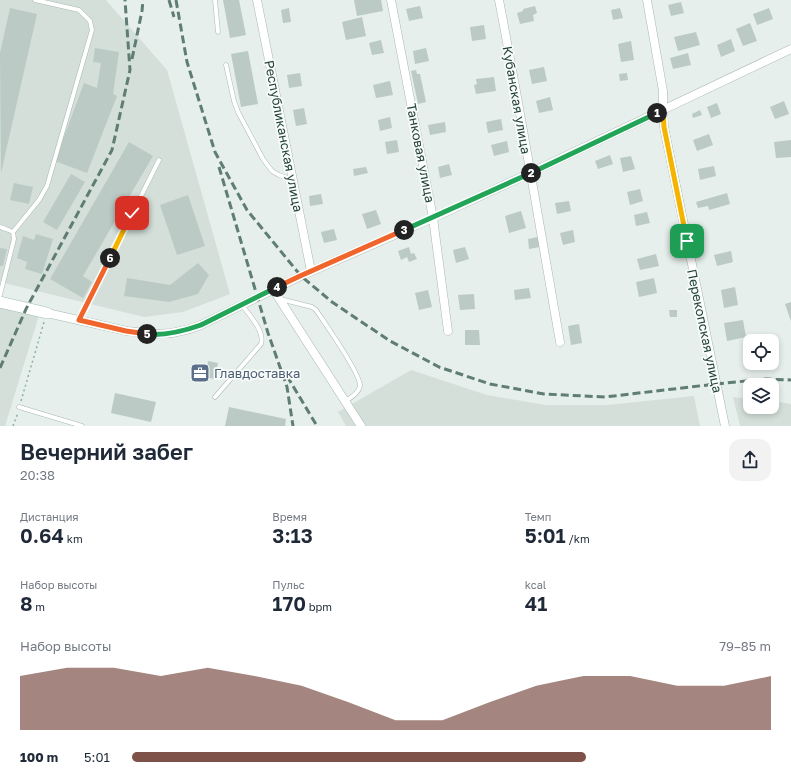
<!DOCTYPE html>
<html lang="ru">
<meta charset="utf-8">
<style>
body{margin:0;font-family:"Golos Text",sans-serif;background:#f2f2f3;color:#1f2937;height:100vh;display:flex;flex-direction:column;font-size:15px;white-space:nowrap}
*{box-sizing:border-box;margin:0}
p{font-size:13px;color:#747a83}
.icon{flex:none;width:22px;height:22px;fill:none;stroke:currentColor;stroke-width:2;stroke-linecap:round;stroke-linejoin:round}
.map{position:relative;height:426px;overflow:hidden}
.details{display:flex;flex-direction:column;background:#fff;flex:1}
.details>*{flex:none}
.fabs{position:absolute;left:743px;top:334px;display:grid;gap:8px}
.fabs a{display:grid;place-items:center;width:36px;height:36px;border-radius:8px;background:#fff;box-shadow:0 2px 6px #0003;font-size:20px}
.pin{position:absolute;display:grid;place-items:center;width:34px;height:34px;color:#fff;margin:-17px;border-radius:8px;box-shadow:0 2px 6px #0006}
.km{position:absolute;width:20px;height:20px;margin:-10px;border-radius:50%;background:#222;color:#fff;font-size:11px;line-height:20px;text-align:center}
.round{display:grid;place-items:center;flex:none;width:42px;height:42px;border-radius:12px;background:#f2f2f3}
.head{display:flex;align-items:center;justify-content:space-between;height:68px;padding:0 20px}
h1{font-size:22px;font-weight:600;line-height:30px}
.metrics{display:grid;grid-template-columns:repeat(3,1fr);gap:6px;height:68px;padding:4px 20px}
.metrics div{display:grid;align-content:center}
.metrics b{font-size:20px;font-weight:600}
.metrics small{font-size:11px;font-weight:400}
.metrics p{font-size:11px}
.chart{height:112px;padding:8px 20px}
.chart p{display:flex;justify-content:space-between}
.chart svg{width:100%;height:72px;margin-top:4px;fill:#7f5249;opacity:.7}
ul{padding:0 20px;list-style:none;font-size:13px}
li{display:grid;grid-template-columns:64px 48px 1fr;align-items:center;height:30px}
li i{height:10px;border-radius:5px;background:#7f5249}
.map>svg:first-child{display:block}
.built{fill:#d4dfda}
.building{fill:#bbcac4}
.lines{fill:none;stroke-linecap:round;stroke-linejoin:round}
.lane-casing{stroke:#a8b8b2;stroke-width:5}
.street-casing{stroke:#a8b8b2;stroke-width:9}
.secondary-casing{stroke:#a4bbb3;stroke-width:12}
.path{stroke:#86b3a5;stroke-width:1.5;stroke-dasharray:2 3;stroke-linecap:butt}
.lane{stroke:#fff;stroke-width:4}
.street{stroke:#fff;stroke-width:8}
.secondary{stroke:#fff;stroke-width:11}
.rail{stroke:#5f7d75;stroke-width:3;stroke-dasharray:8 4;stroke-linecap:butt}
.split-1-casing{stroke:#fff;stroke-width:8}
.split-2-casing{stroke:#fff;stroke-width:8}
.split-3-casing{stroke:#fff;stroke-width:8}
.split-4-casing{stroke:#fff;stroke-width:8}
.split-5-casing{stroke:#fff;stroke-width:8}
.split-6-casing{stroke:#fff;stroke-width:8}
.split-7-casing{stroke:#fff;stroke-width:8}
.split-1{stroke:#f5b400;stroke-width:5}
.split-2{stroke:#22a559;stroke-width:5}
.split-3{stroke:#22a559;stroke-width:5}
.split-4{stroke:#f0652b;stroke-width:5}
.split-5{stroke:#22a559;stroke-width:5}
.split-6{stroke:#f0652b;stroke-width:5}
.split-7{stroke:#f5b400;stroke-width:5}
.labels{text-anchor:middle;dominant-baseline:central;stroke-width:3.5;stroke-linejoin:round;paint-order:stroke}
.street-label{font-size:13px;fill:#24423a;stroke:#f7fbf9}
.service-label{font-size:13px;fill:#4e5e75;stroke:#f7fbf9;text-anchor:start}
</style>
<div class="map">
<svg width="791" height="426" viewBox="0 0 791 426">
<rect width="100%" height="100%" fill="#e6efeb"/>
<!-- built -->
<path class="built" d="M0,0H106L167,70L230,294L183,312L144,317L0,282Z
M0,302L40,312L5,426H0Z
M411,370L487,395L545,405H607L694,396L700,426H346L338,412Z
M733,397L750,399V407H772V401L791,404V426H740Z"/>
<!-- building -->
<path class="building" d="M223,0H239L246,35L230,38Z
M354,0H381L383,11L357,16Z
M681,2L684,13L671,16L668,5Z
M420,6L423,18L409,21L406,9Z
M535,6L537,13L533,15L534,21L520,24L517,13L523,11V9Z
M10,8L37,14L1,173L0,53Z
M289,8L291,22L283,23L281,10Z
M620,8L623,18L613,20L611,10Z
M769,8L773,19L757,25L753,14Z
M362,17L366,36L346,40L342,22Z
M750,23L757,41L743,46L736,29Z
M484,25L486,39L472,41L470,27Z
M696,32L700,45L678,51L674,37Z
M731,39L735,51L721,57L717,45Z
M381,40L384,53L372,55L369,43Z
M631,41L634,60L621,62L618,44Z
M95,48L119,52L113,94L117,96L87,173L55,161L84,83L97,88L101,63L93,62Z
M426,48L429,61L415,64L413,51Z
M248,51L258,104L241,107L231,54Z
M688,53L691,65L673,69L670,58Z
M544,67L547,81L532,84L529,70Z
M416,70L417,74H420L426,102L418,104L411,71Z
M300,73L302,86L289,88L287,75Z
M627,73L628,80L620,81L619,74Z
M494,77L496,91L476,94L474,85L477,84L476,79Z
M390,81L393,95L376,98L373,85Z
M550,97L553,110L539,113L536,101Z
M784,101L789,114L775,119L770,107Z
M717,103L721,114L711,118L707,107Z
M304,108L307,124L296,126L293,110Z
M700,110L702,115L693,118L692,114Z
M390,117L392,128L380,131L378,120Z
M501,119L503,130L488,133L486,122Z
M445,122L446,132L430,135L428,125Z
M709,134L713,145L697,151L693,140Z
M397,140L399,152L387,154L385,142Z
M791,140V157L776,158L774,142Z
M507,141L509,152L494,156L491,145Z
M129,142L153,156L83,276L92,282L83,298L50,279Z
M610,155L613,164L598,169L595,161Z
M631,156L635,169L623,172L620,158Z
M449,164L452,175L440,178L438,167Z
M714,166L716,176L700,180L698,169Z
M366,167L368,173L354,176L353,169Z
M71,174L85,182L57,230L43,222Z
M14,183L33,187L29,204L10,200Z
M640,189L643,201L630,205L627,192Z
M727,193L730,204L709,210L708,206L698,208L696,202Z
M321,194L323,204L310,206L309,196Z
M188,195L205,246L177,255L160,205Z
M569,201L571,211L557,214L555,203Z
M376,210L381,224L367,229L362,214Z
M521,211L526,228L509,233L505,216Z
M647,212L650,223L636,226L634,215Z
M334,229L337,240L324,243L321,232Z
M573,230L575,242L563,245L560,233Z
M36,234L53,239L42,274L25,269L27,262L17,258L23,236L34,240Z
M538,237L540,247L529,249L528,239Z
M409,247L411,254L414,253L417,259L409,262L407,257L401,260L398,251Z
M465,247L469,259L456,263L453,250Z
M0,248L7,249L3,266H0Z
M731,251L733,262L717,266L714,255Z
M656,254L659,266L640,270L637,259Z
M198,263L209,275L198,294L169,302L124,296L127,278L170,285Z
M654,278L657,293L639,297L636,282Z
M735,287L738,305L724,308L721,290Z
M529,288L531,298L515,300L514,290Z
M428,290L432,307L419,310L415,293Z
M474,294L475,309L460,310L458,295Z
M791,302V321L785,304Z
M669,310H677V317H670Z
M743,320L746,337L727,341L724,323Z
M579,324L582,343L571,345L568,326Z
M465,330H479L480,345H465Z
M208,361L218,363L214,379L197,375L199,366L207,368Z
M115,393L156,402L151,422L111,413Z
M229,407L286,419L285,426H225Z"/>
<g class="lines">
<!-- lane casing -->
<g class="lane-casing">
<path id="lane" d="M215,0L218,32
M226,65L234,101L238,112L263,159L272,171L279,175L293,180
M0,227L6,229L13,232L14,239L0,295
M13,232L39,200L47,186L92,30L90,21L79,10L35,0
M280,299L312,307L316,310C324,322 361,374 360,386C359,393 351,397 345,402
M79,320L159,160
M215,397L261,344C265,331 249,315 242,305
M19,407L82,426"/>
</g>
<!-- street casing -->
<g class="street-casing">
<path id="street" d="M257,0L311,271
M391,0L433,218L448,331
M499,0C521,114 540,228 560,342
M647,0L663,91V110L664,127L725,426
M273,289L361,426
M47,313L127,331L154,334L172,333L190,329L201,325L301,276L433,218L530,173L791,49"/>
</g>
<!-- secondary casing -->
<g class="secondary-casing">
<path id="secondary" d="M0,302L47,313"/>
</g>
<!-- path -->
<path class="path" d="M21,401L44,322
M13,426L18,413"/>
<!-- lane -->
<use href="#lane" class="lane"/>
<!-- street -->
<use href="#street" class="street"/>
<!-- secondary -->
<use href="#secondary" class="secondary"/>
<!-- rail -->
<path class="rail" d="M169,0L174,17
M176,0L187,62L215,152L247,210L301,276L332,302L390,341L439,367L490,384L544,394L605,397L716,384L766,379L791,380
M132,59L142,11L143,0
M219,167L268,333L287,387L293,426
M0,368L26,309L112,150L130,70L125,0
M287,376L317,426"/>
</g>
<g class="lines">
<!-- split-1 casing -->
<g class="split-1-casing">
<path id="split-1" d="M657,113L663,110L664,127L687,241"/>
</g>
<!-- split-2 casing -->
<g class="split-2-casing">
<path id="split-2" d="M531,173L657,113"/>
</g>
<!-- split-3 casing -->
<g class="split-3-casing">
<path id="split-3" d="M404,230L531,173"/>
</g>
<!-- split-4 casing -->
<g class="split-4-casing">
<path id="split-4" d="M277,287L300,276L404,230"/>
</g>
<!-- split-5 casing -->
<g class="split-5-casing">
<path id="split-5" d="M147,334C166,336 184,331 201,325L277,287"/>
</g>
<!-- split-6 casing -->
<g class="split-6-casing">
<path id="split-6" d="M110,258L79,320L126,331L147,334"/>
</g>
<!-- split-7 casing -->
<g class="split-7-casing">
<path id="split-7" d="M110,258L132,213"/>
</g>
<!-- split-1 -->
<use href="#split-1" class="split-1"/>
<!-- split-2 -->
<use href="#split-2" class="split-2"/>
<!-- split-3 -->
<use href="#split-3" class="split-3"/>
<!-- split-4 -->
<use href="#split-4" class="split-4"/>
<!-- split-5 -->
<use href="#split-5" class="split-5"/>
<!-- split-6 -->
<use href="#split-6" class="split-6"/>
<!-- split-7 -->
<use href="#split-7" class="split-7"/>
</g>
<!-- icons -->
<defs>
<g id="office-square" transform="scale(1)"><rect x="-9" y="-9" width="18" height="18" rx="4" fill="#5c6f8a" stroke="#f7fbf9"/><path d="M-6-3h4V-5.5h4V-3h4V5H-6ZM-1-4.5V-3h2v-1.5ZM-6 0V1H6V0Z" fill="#fff"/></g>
</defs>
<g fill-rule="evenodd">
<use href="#office-square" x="200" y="373"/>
</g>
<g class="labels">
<!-- street labels -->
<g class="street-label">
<text transform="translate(517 100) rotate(80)">Кубанская улица</text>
<text transform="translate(284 136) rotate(79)">Республиканская улица</text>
<text transform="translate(421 153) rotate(79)">Танковая улица</text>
<text transform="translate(705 331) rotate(78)">Перекопская улица</text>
</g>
<!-- service labels -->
<g class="service-label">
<text x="214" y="373">Главдоставка</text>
</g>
</g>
</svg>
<div class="fabs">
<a><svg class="icon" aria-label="locate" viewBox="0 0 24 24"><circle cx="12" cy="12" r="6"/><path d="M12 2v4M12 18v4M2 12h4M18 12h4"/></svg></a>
<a><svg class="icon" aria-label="layers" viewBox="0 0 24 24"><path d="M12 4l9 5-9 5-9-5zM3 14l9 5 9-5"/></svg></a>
</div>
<div class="pin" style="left:687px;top:241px;background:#1e9e55"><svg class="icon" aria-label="arrive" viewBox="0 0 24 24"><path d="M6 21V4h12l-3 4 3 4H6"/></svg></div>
<div class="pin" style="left:132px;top:213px;background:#d93025"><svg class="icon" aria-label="check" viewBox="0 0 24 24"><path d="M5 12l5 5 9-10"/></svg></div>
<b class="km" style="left:657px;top:113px">1</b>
<b class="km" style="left:531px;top:173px">2</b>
<b class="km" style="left:404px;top:230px">3</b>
<b class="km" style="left:277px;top:287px">4</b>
<b class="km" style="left:147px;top:334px">5</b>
<b class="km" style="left:110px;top:258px">6</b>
</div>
<section class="details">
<div class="head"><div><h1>Вечерний забег</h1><p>20:38</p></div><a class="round"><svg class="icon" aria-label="share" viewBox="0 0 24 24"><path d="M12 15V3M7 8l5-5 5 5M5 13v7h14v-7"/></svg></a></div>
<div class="metrics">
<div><p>Дистанция</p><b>0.64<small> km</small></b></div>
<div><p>Время</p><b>3:13</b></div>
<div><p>Темп</p><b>5:01<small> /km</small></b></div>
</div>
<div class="metrics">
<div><p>Набор высоты</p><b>8<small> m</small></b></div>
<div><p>Пульс</p><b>170<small> bpm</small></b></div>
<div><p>kcal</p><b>41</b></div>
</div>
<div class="chart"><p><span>Набор высоты</span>79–85 m</p>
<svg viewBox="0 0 160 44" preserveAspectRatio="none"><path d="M0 44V11L10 6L20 6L30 11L40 6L50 11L60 17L70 27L80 38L90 38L100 27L110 17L120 11L130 11L140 17L150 17L160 11V44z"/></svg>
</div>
<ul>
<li><b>100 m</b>5:01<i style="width:71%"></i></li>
</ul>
</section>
